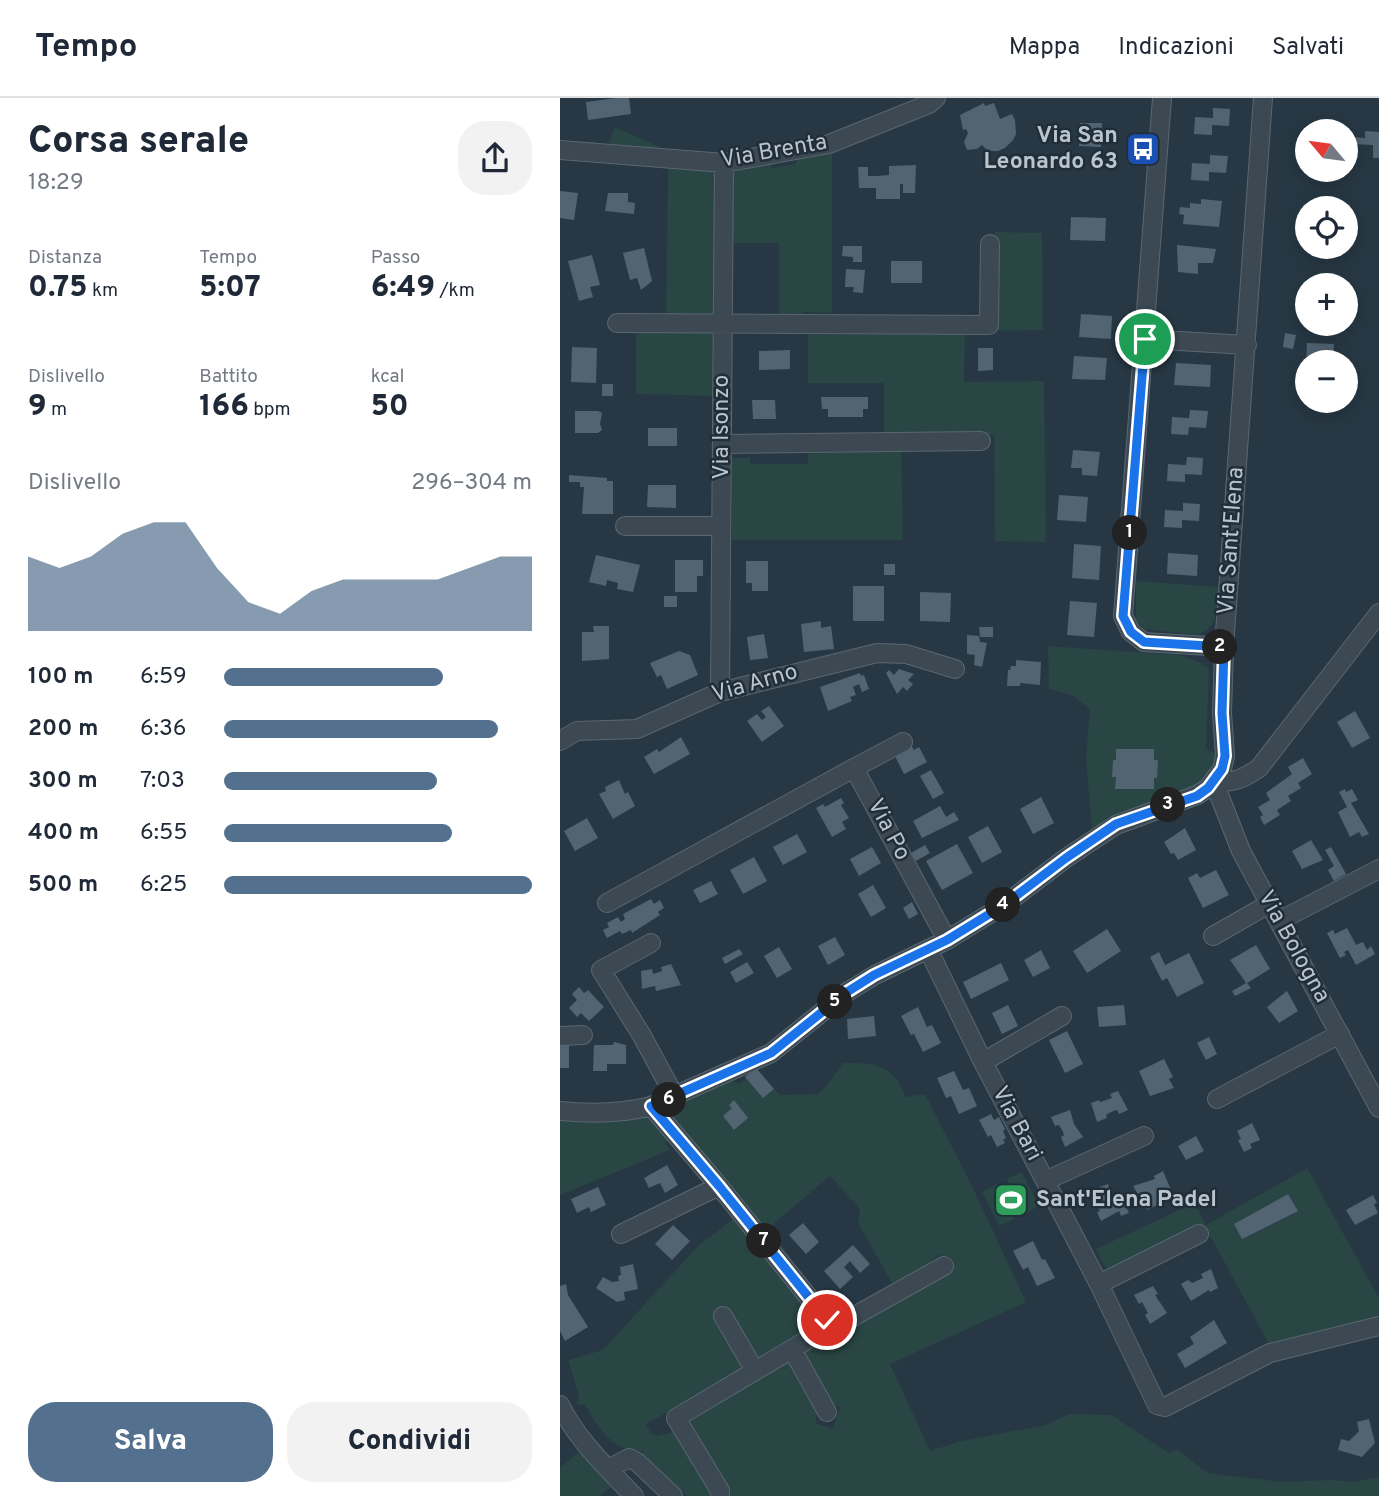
<!DOCTYPE html>
<html lang="it">
<meta charset="utf-8">
<style>
body{margin:0;font-family:Overpass,sans-serif;background:#f2f2f3;color:#1f2937;height:100vh;display:flex;flex-direction:column;font-size:26px;white-space:nowrap}
*{box-sizing:border-box;margin:0}
p{font-size:23px;color:#747a83}
.icon{flex:none;width:38px;height:38px;fill:none;stroke:currentColor;stroke-width:2;stroke-linecap:round;stroke-linejoin:round}
.map{position:relative;flex:1;overflow:hidden}
.sheet{display:flex;flex-direction:column;background:#fff;width:560px}
.sheet>*{flex:none}
.needle{width:46px;rotate:299deg}
.controls{position:absolute;left:735px;top:21px;display:grid;gap:14px}
.controls a{display:grid;place-items:center;width:63px;height:63px;border-radius:50%;background:#fff;box-shadow:0 4px 18px #0003;font-size:35px}
.pin{position:absolute;display:grid;place-items:center;width:60px;height:60px;color:#fff;margin:-30px;border:4px solid #fff;border-radius:50%;box-shadow:0 2px 7px #0007}
.km{position:absolute;width:35px;height:35px;margin:-18px;border-radius:50%;background:#222;color:#fff;font-size:19px;line-height:35px;text-align:center}
.round{display:grid;place-items:center;flex:none;width:74px;height:74px;border-radius:28px;background:#f2f2f3}
.overview{display:flex;align-items:center;justify-content:space-between;height:119px;padding:0 28px}
h1{font-size:38px;font-weight:800;line-height:52px}
.metrics{display:grid;grid-template-columns:repeat(3,1fr);gap:10px;height:119px;padding:7px 28px}
.metrics div{display:grid;align-content:center}
.metrics b{font-size:30px;font-weight:800}
.metrics small{font-size:19px;font-weight:400}
.metrics p{font-size:19px}
.chart{height:196px;padding:14px 28px}
.chart p{display:flex;justify-content:space-between}
.chart svg{width:100%;height:126px;margin-top:7px;fill:#53718e;opacity:.7}
.cta{display:flex;gap:14px;margin-top:auto;padding:14px 28px}
.cta a{flex:1;height:80px;border-radius:28px;background:#53718e;color:#fff;font-size:28px;font-weight:800;line-height:80px;text-align:center}
.cta a+a{background:#f2f2f3;color:#1f2937}
ul{padding:0 28px;list-style:none;font-size:23px}
li{display:grid;grid-template-columns:112px 84px 1fr;align-items:center;height:52px}
li i{height:18px;border-radius:9px;background:#53718e}
header{display:flex;align-items:center;gap:42px;box-sizing:border-box;height:98px;padding:0 35px;background:#fff;border-bottom:2px solid #e0e1e3}
header strong{font-size:33px}
nav{display:flex;gap:38px;margin-inline-start:auto;font-size:24px}
main{display:flex;flex:1;min-height:0}
.map>svg:first-child{display:block}
.green{fill:#294544}
.building{fill:#526371}
.lines{fill:none;stroke-linecap:round;stroke-linejoin:round}
.minor-casing{stroke:#5a6771;stroke-width:20}
.minor{stroke:#3c4953;stroke-width:18}
.route-casing{stroke:#fff;stroke-width:14}
.route{stroke:#1a73e8;stroke-width:9}
.labels{text-anchor:middle;dominant-baseline:central;stroke-width:5;stroke-linejoin:round;paint-order:stroke}
.poi-label{font-size:23px;font-weight:bold;fill:#b9c4cd;stroke:#202e39;text-anchor:end}
.street-label{font-size:23px;fill:#b9c4cd;stroke:#202e39}
</style>
<header>
<strong>Tempo</strong>
<nav><a>Mappa</a><a>Indicazioni</a><a>Salvati</a></nav>
</header>
<main>
<section class="sheet">
<div class="overview"><div><h1>Corsa serale</h1><p>18:29</p></div><a class="round"><svg class="icon" aria-label="share" viewBox="0 0 24 24"><path d="M12 15V3M7 8l5-5 5 5M5 13v7h14v-7"/></svg></a></div>
<div class="metrics">
<div><p>Distanza</p><b>0.75<small> km</small></b></div>
<div><p>Tempo</p><b>5:07</b></div>
<div><p>Passo</p><b>6:49<small> /km</small></b></div>
</div>
<div class="metrics">
<div><p>Dislivello</p><b>9<small> m</small></b></div>
<div><p>Battito</p><b>166<small> bpm</small></b></div>
<div><p>kcal</p><b>50</b></div>
</div>
<div class="chart"><p><span>Dislivello</span>296–304 m</p>
<svg viewBox="0 0 160 44" preserveAspectRatio="none"><path d="M0 44V18L10 22L20 18L30 10L40 6L50 6L60 22L70 34L80 38L90 30L100 26L110 26L120 26L130 26L140 22L150 18L160 18V44z"/></svg>
</div>
<ul>
<li><b>100 m</b>6:59<i style="width:71%"></i></li>
<li><b>200 m</b>6:36<i style="width:89%"></i></li>
<li><b>300 m</b>7:03<i style="width:69%"></i></li>
<li><b>400 m</b>6:55<i style="width:74%"></i></li>
<li><b>500 m</b>6:25<i style="width:100%"></i></li>
</ul>
<div class="cta"><a>Salva</a><a>Condividi</a></div>
</section>
<div class="map">
<svg width="819" height="1398" viewBox="0 0 819 1398">
<rect width="100%" height="100%" fill="#273844"/>
<!-- green -->
<path class="green" d="M55,29L104,51L139,58L25,48L24,43L48,46Z
M272,49V215L243,214V221H219V145H173L174,70L211,63L212,70L236,66V59Z
M108,70L154,74V217L106,216Z
M435,134L482,135L483,232L434,233Z
M76,232L154,234V298L76,296Z
M248,232L405,233L404,284L484,283L486,444L435,443L434,337L324,338V285H248Z
M341,349L343,442H172L171,360H190V366H248V350Z
M576,483L658,489C657,509 659,531 636,537L584,531L576,522Z
M488,548L619,557L642,565L649,571L646,651L657,656L644,683L635,690L532,733L526,660L530,612L514,598L489,591Z
M283,965C313,965 335,966 345,999L365,996L412,1088L466,1204L330,1266L370,1353L401,1343L486,1327L509,1316L551,1317L609,1355L617,1351L647,1375L671,1378L722,1384L769,1382L792,1384L819,1379V1398H169L125,1323L231,1262L259,1310L255,1325L273,1331L280,1309L272,1307L242,1257L245,1250L391,1170L394,1163C385,1156 376,1154 370,1166L333,1187L298,1125L300,1111L270,1078L205,1133L108,1015L131,999L170,982L180,986L196,970L220,997L258,996L267,987Z
M82,1019L98,1025L111,1040L104,1046L112,1051L0,1097V1022L26,1024Z
M747,1070L819,1200V1224L709,1246L645,1128L547,1174L536,1151L634,1105L646,1127Z
M462,1074L479,1108L464,1116L447,1081Z
M437,1086L455,1121L439,1128L422,1094Z
M176,1119L263,1225L202,1261H196L164,1207L154,1212L182,1263V1273L86,1326L90,1334L97,1338L112,1334L118,1335L151,1395L150,1398H127L85,1361L82,1353C52,1354 39,1330 25,1307L16,1306L19,1298L8,1262L43,1252L137,1149Z
M18,1354L51,1389L40,1398H0V1370Z"/>
<!-- building -->
<path class="building" d="M56,0H69L71,16L28,22L26,4Z
M424,5L425,8L434,5L440,21L452,16L455,22L456,36L453,42L445,50L438,53H428L422,47L417,51L407,52L404,44L408,35L406,31L403,32L400,17Z
M653,10L670,11L669,28L652,27V37L634,36L635,19L653,20Z
M520,25H542L541,49L519,48Z
M805,33L819,34V60H813V47L792,46V39L805,40Z
M650,57L668,58L666,75L649,74V83L631,82L632,65L650,66Z
M356,67L355,95H343V86H340V101H316V90H299L298,69H308V78H317L329,77V68Z
M0,93L18,95L14,122L0,120Z
M48,95H68V104L75,105L74,116L45,113Z
M641,101L662,103L659,129L623,126L624,117L619,116L620,109L630,110V105L641,106Z
M511,119L546,120L545,143L510,142Z
M617,147L656,151L653,165H638V176L618,174Z
M283,148H302V164H293V159L282,158Z
M84,150L92,183L81,192L77,180L70,182L63,155Z
M32,157L40,187L30,189L33,199L19,203L8,163Z
M331,163H362V185H331Z
M286,171L305,172L303,195L293,194L294,189H285Z
M521,216L552,218L551,241L519,239Z
M725,235L736,237L733,251L723,249Z
M747,245L774,246L773,264H746Z
M12,249L37,250L36,285L11,284Z
M418,250H433V272L418,273Z
M230,252V271L199,272V253Z
M514,258L547,260L545,282L512,281Z
M616,265L651,267L650,289L614,287Z
M42,286H53V298H42Z
M261,299H308V311H303V319H268V311H262Z
M192,302H215L216,321H193Z
M630,312L648,313L646,330L629,329L628,337L611,336L612,319L629,320Z
M15,313H38L42,315L40,326L42,332L38,335H15Z
M88,330H117V348H88Z
M513,352L540,354L537,378L522,377V370H511Z
M627,359L643,360L642,377L625,376V384L607,383L608,366L626,367Z
M9,377L47,380V383H53V416H22L24,389H20V384H9Z
M88,387H116V410L87,409Z
M499,397L528,399L526,424L497,422Z
M623,405L640,406L639,423L622,422V430L604,429L605,412L623,413Z
M514,446L541,448L539,482L512,480Z
M608,455L638,457L637,478L607,476Z
M36,457L80,467L73,494L57,491L58,485L47,482L46,488L29,484Z
M115,462H143V478H137V494H115Z
M186,463H208V493H192V485H186Z
M324,466H335V477H324Z
M293,488H324V523H293Z
M360,494L391,495L390,524L360,523Z
M104,498H117V509H104Z
M510,503L537,505L534,539L507,537Z
M261,523V530L271,528L274,551L244,554L241,526Z
M33,528H49V561L22,563V534H34Z
M419,529H433V539H420Z
M204,536L208,560L190,562L187,539Z
M407,537L419,538L420,544L427,545L422,569L414,567L415,557L407,556Z
M119,553L130,557L138,577L107,591L101,577L97,579L90,565Z
M456,562L481,564L480,587L460,585V588H447L448,572H450L451,568H456Z
M339,571L354,576L348,582L353,586L347,593L343,589L337,596L326,575L329,572L334,577Z
M300,575L301,578L304,577L309,591L302,594L299,586L293,589L296,597L290,599L292,603L268,613L260,589Z
M209,608L224,628L202,644L187,623L197,616L202,622L206,619L201,613Z
M795,613L810,640L792,650L777,624Z
M121,639L130,656L94,676L84,659L97,651L99,654Z
M351,647L354,652L359,649L367,664L344,676L334,656Z
M556,651H594V662H598L597,680H594V691H555L556,679H552L553,662H556Z
M743,660L752,676L738,685L741,690L728,698L731,703L717,712L720,717L704,727L700,719L703,717L698,709L710,702L706,695L732,676L728,669Z
M371,672L384,695L373,701L360,678Z
M59,682L65,696L68,694L75,708L53,721L39,696L46,693L45,689Z
M785,691L786,694L792,691L798,702L791,705L809,736L802,739L799,734L790,739L778,714L787,709L779,694Z
M481,699L494,725L473,736L460,711Z
M281,700L284,705L281,707L289,720L282,724L286,731L272,739L256,710L263,706L265,709Z
M380,708L386,719L394,714L399,722L362,740L353,723Z
M27,720L38,740L15,753L4,733Z
M428,728L442,754L422,765L408,739Z
M625,730L636,752L618,762L614,755L611,756L604,744Z
M237,736L247,754L223,767L213,749Z
M751,742L763,762L742,771L732,753Z
M397,746L413,775L382,792L366,763Z
M365,747L370,755L356,763L351,755Z
M312,749L321,765L299,778L290,761Z
M771,749L786,776L774,783L768,772L774,768L765,752Z
M194,759L207,783L183,796L170,772Z
M656,772L669,797L643,810L628,780L637,775L640,780Z
M151,783L158,796L140,805L133,792Z
M313,787L326,810L311,819L298,796Z
M91,801L94,806L100,802L104,810L98,814L100,817L72,835L71,832L62,836L60,833L47,840L43,832L49,829L47,825L58,819L61,824L65,821L63,816Z
M352,804L358,816L349,821L343,810Z
M787,830L796,847L803,844L807,852L811,848L815,856L796,867L788,852L784,854L786,857L780,860L767,835L773,832L775,836Z
M547,831L561,853L527,875L513,853Z
M275,839L285,857L268,867L258,848Z
M696,847L710,871L687,885L691,890L675,898L672,893L686,885L670,862Z
M219,849L232,871L217,880L204,858Z
M179,851L183,856L165,866L162,860Z
M481,852L490,870L473,879L464,862Z
M599,854L605,867L629,855L644,885L617,899L607,880L602,883L590,859Z
M187,864L194,875L176,885L170,874Z
M441,865L449,882L411,901L403,884Z
M111,866L121,887L96,893L95,888L82,891L81,873L92,871L93,876L102,873L101,869Z
M19,889L24,895L28,892L44,909L29,923L21,915L17,919L9,910L17,902L12,896Z
M727,893L738,913L719,925L707,909Z
M448,907L458,928L442,936L432,915Z
M564,907L566,927L539,929L537,909Z
M358,909L367,929L372,927L381,945L363,954L354,936L351,937L341,918Z
M314,918L316,938L288,941L287,921Z
M507,933L523,966L505,975L489,942Z
M649,939L657,956L646,962L637,945Z
M54,944L66,947V966H47V973H33L34,947H53Z
M9,946V970H0V947Z
M604,961L613,979L609,981L614,990L590,998L579,973Z
M196,970L214,991L203,1000L185,979Z
M394,973L403,992L409,990L417,1008L399,1016L391,998L386,1000L377,980Z
M558,993L568,1012L559,1016L557,1012L551,1014L546,1017L547,1020L537,1024L531,1005L539,1002L540,1004L552,1000L550,996Z
M174,1002L188,1020L174,1032L163,1018L172,1010L169,1007Z
M510,1012L514,1026L523,1039L505,1049L501,1039L504,1037L502,1032L499,1027L495,1028L491,1019Z
M431,1016L434,1022L439,1019L445,1031L443,1033L446,1040L443,1042L445,1045L437,1049L431,1037L428,1039L419,1022Z
M692,1025L700,1042L690,1046L692,1050L684,1054L678,1042L681,1041L677,1033Z
M636,1038L644,1053L626,1062L618,1048Z
M107,1067L118,1087L105,1095L100,1085L89,1090L84,1080Z
M603,1073L614,1099L587,1112L573,1088L595,1081L594,1078Z
M548,1086L554,1107L563,1103L569,1115L561,1118L559,1113L541,1123L537,1114L540,1113L529,1093Z
M38,1089L46,1107L31,1114L29,1109L17,1115L11,1101Z
M728,1096L738,1113L682,1141L674,1126Z
M813,1097L817,1105L814,1106L818,1115L795,1127L786,1112Z
M243,1125L259,1144L246,1156L229,1137Z
M113,1127L130,1143L112,1162L95,1146Z
M473,1143L482,1162L485,1161L495,1180L477,1188L468,1169L463,1172L453,1153Z
M293,1147L310,1166L300,1175L290,1163L284,1169L293,1179L280,1191L264,1173Z
M73,1166L78,1191L64,1194L65,1202L57,1204L36,1190L43,1179L52,1184L59,1183L58,1178L61,1177L60,1169Z
M651,1171L658,1190L650,1194L649,1192L631,1203L621,1186L628,1182L632,1185L643,1180L641,1176Z
M6,1186L8,1197L28,1229L5,1243L0,1233V1188Z
M593,1188L598,1196L595,1197L607,1215L590,1226L585,1217L588,1215L582,1204L579,1206L574,1197Z
M654,1222L667,1245L625,1270L617,1256L634,1246L630,1239Z
M809,1321L815,1345L802,1359L778,1352L781,1341L789,1343L799,1333L797,1324Z"/>
<g class="lines">
<!-- minor casing -->
<g class="minor-casing">
<path id="minor" d="M602,0L563,518L571,534L584,544L664,549
M0,52L164,65L269,46L369,6L376,0
M57,225L429,227L430,146
M585,241L687,247
M162,346L421,343
M65,428H161
M819,515L699,670C683,681 673,685 654,684L681,753L819,1010
M160,594L164,65
M0,643L17,633L77,631L160,594L317,555L346,556L395,571
M343,644L294,670L387,842
M47,805L294,670
M719,823L819,771
M653,838L709,806
M91,845L41,872L81,936L115,999
M368,851L423,964L539,1186L597,1307L605,1309L710,1255L819,1228
M0,938L23,937
M423,964L502,918
M657,1001L780,936
M91,1008L159,1088L267,1222L274,1226L282,1225L384,1168
M0,1013C31,1016 61,1016 91,1008L211,955L287,894L315,877L387,842L444,807L506,760L556,727L637,697L648,690L662,671L665,658L662,615L664,549L703,0
M485,1083L584,1038
M61,1136L159,1088
M539,1186L639,1136
M163,1218L195,1273
M232,1251L267,1314
M0,1307C17,1342 47,1370 74,1398
M48,1371L69,1360L77,1364L113,1398
M160,1398V1393L116,1320L274,1226"/>
</g>
<!-- minor -->
<use href="#minor" class="minor"/>
</g>
<g class="lines">
<!-- route casing -->
<g class="route-casing">
<path id="route" d="M267,1222L159,1088L91,1008L211,955L287,894L314,877L387,842L444,807L506,760L556,726L637,698L648,690L662,671L665,658L662,615L664,549L584,544L571,534L563,518L585,241"/>
</g>
<!-- route -->
<use href="#route" class="route"/>
</g>
<!-- icons -->
<defs>
<g id="bus-square" transform="scale(1.75)"><rect x="-9" y="-9" width="18" height="18" rx="4" fill="#1a4fb4" stroke="#202e39"/><path d="M-5-6H5V4H4V6H2V4H-2V6H-4V4H-5ZM-3.5-4V0h7V-4ZM-3.5 1.2v1.5H-2V1.2ZM2 1.2v1.5H3.5V1.2Z" fill="#fff"/></g>
<g id="stadium-square" transform="scale(1.75)"><rect x="-9" y="-9" width="18" height="18" rx="4" fill="#2e9e5b" stroke="#202e39"/><path d="M0-5a6.5 5 0 1 0 0 10a6.5 5 0 1 0 0-10ZM-3.5-1.8h7v3.6h-7Z" fill="#fff"/></g>
</defs>
<g fill-rule="evenodd">
<use href="#bus-square" x="583" y="51"/>
<use href="#stadium-square" x="451" y="1102"/>
</g>
<g class="labels">
<!-- poi labels -->
<g class="poi-label">
<text x="558" y="38">Via San<tspan x="558" dy="26">Leonardo 63</tspan></text>
<text x="476" y="1102" text-anchor="start">Sant'Elena Padel</text>
</g>
<!-- street labels -->
<g class="street-label">
<text transform="translate(214 54) rotate(-10)">Via Brenta</text>
<text transform="translate(162 329) rotate(-90)">Via Isonzo</text>
<text transform="translate(672 443) rotate(-86)">Via Sant'Elena</text>
<text transform="translate(195 586) rotate(-16)">Via Arno</text>
<text transform="translate(328 732) rotate(62)">Via Po</text>
<text transform="translate(733 849) rotate(61)">Via Bologna</text>
<text transform="translate(456 1026) rotate(62)">Via Bari</text>
</g>
</g>
</svg>
<div class="controls">
<a><svg class="needle" viewBox="-14 -14 28 28"><path d="M0-13l5 13h-10z" fill="#e53935"/><path d="M0 13l5-13h-10z" fill="#747a83"/></svg></a>
<a><svg class="icon" aria-label="locate" viewBox="0 0 24 24"><circle cx="12" cy="12" r="6"/><path d="M12 2v4M12 18v4M2 12h4M18 12h4"/></svg></a>
<a>+</a>
<a>−</a>
</div>
<div class="pin" style="left:585px;top:241px;background:#1e9e55"><svg class="icon" aria-label="arrive" viewBox="0 0 24 24"><path d="M6 21V4h12l-3 4 3 4H6"/></svg></div>
<div class="pin" style="left:267px;top:1222px;background:#d93025"><svg class="icon" aria-label="check" viewBox="0 0 24 24"><path d="M5 12l5 5 9-10"/></svg></div>
<b class="km" style="left:570px;top:435px">1</b>
<b class="km" style="left:660px;top:549px">2</b>
<b class="km" style="left:608px;top:707px">3</b>
<b class="km" style="left:443px;top:807px">4</b>
<b class="km" style="left:275px;top:904px">5</b>
<b class="km" style="left:109px;top:1002px">6</b>
<b class="km" style="left:204px;top:1143px">7</b>
</div>
</main>
